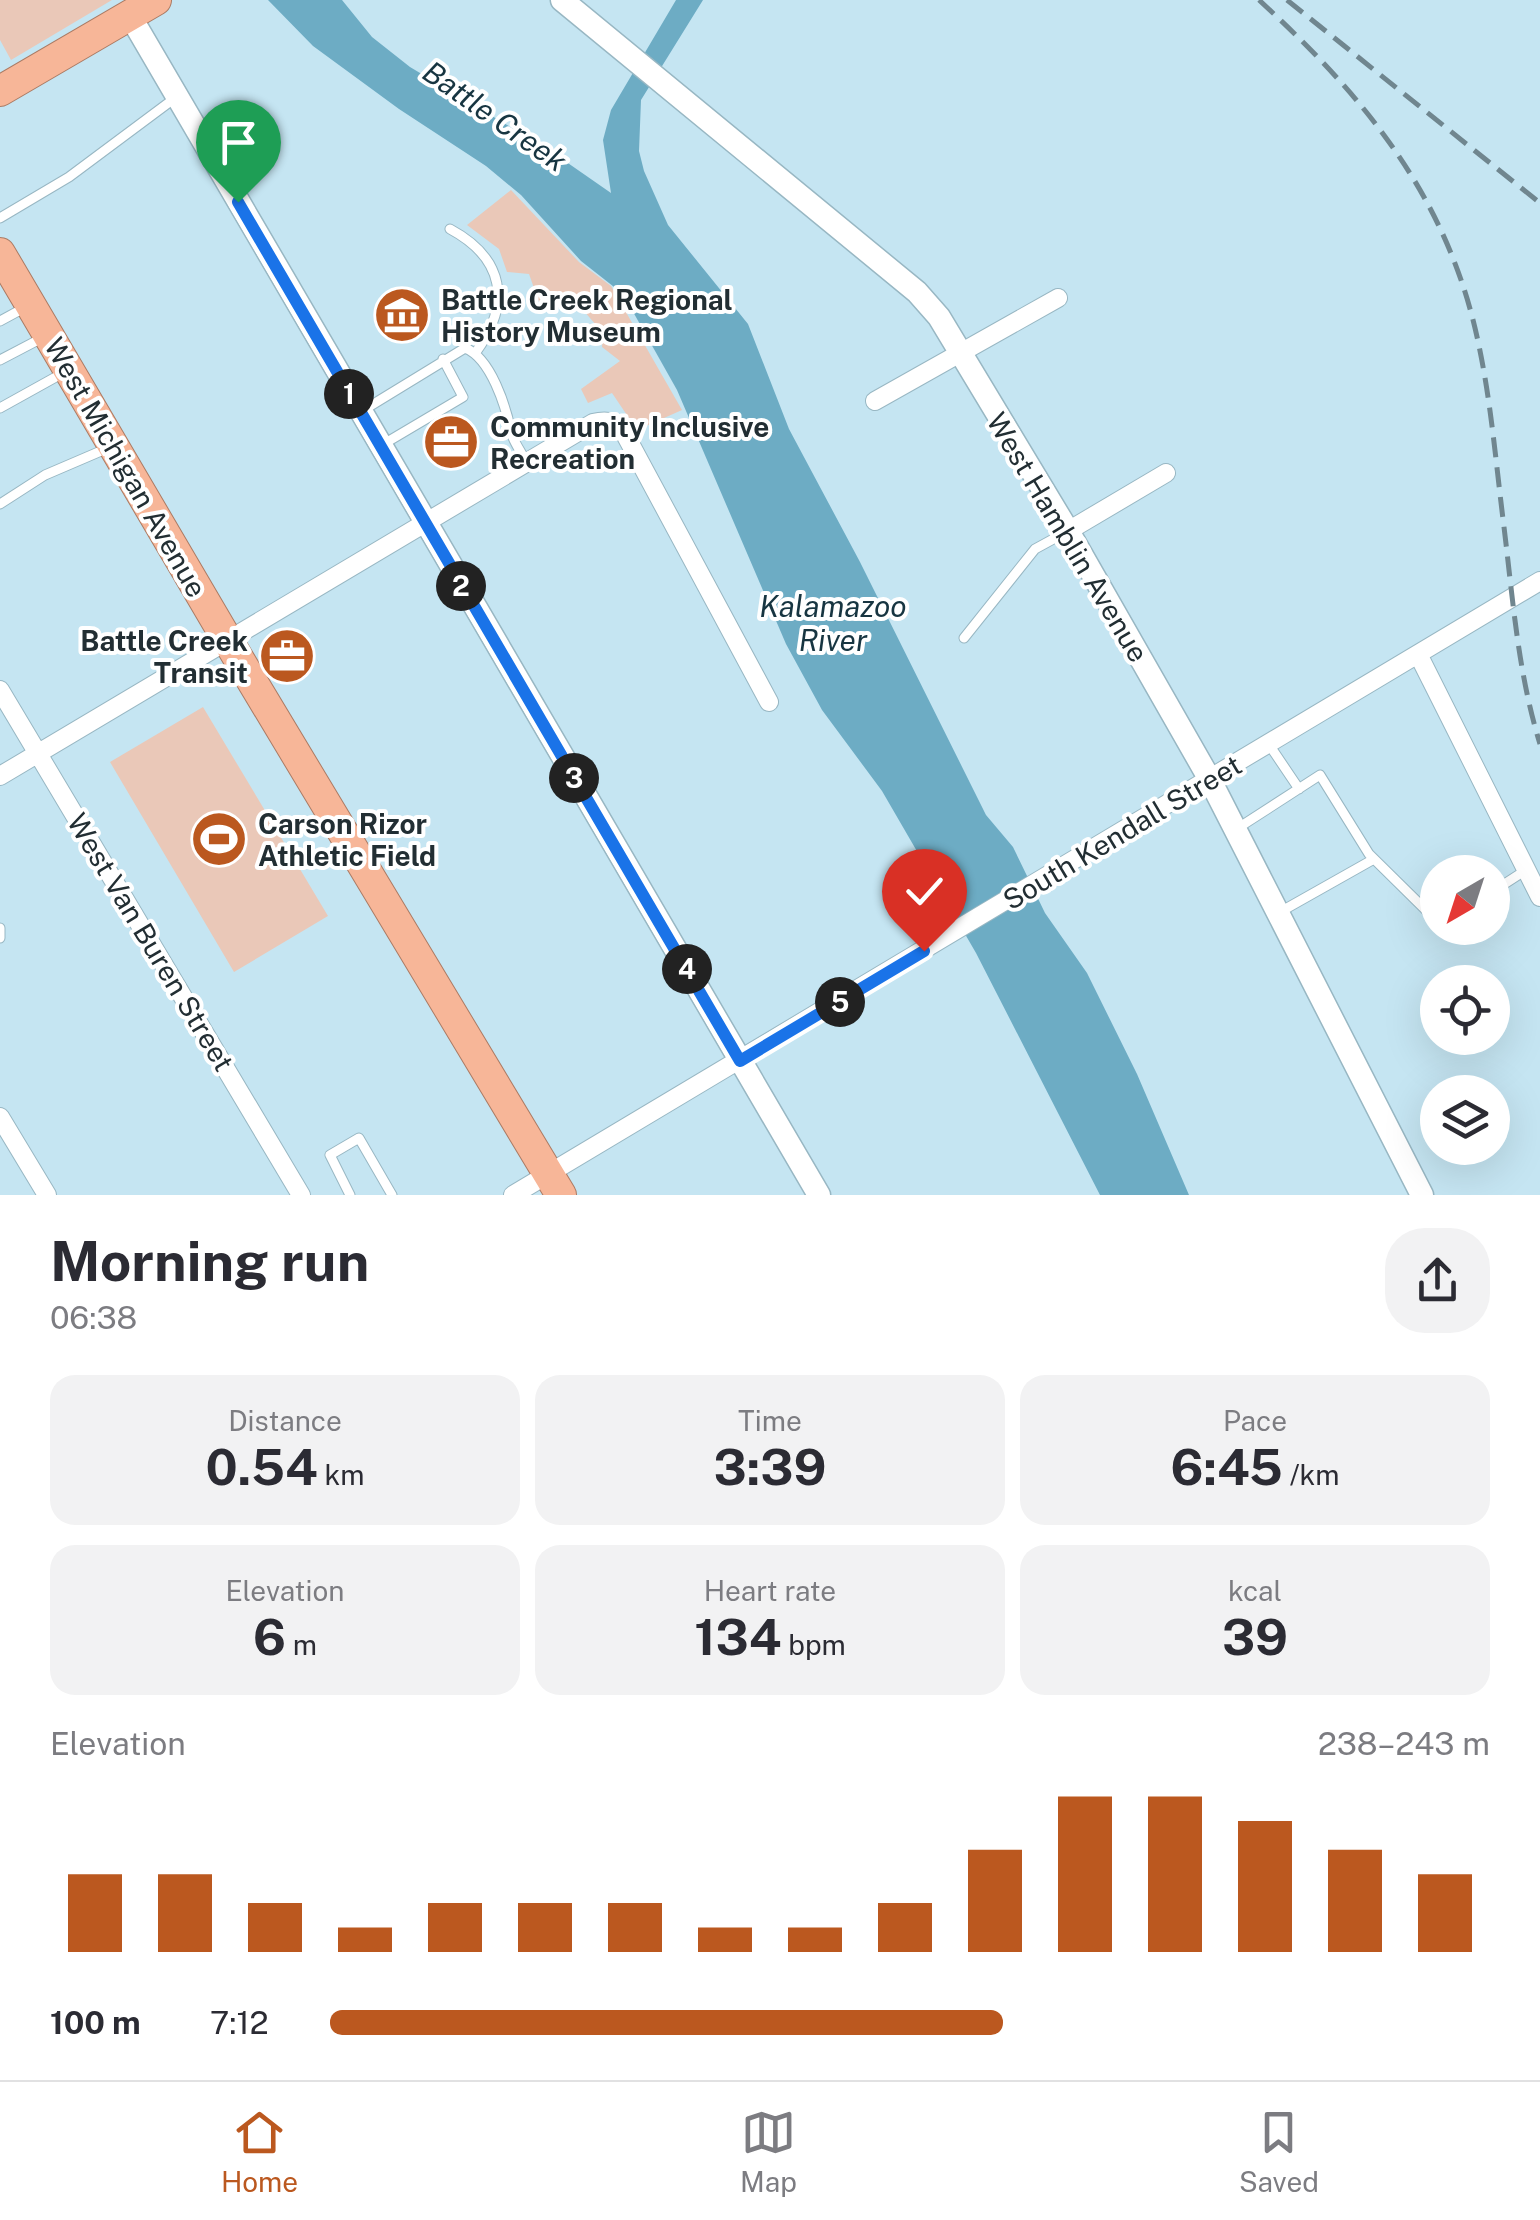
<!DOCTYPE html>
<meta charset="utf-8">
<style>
body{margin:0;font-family:"Public Sans",sans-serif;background:#f2f2f3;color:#2b2b33;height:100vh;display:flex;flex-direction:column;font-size:38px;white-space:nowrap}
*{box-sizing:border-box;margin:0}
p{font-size:32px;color:#7c7c81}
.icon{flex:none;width:55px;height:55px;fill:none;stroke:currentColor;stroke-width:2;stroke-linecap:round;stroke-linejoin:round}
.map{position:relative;height:1195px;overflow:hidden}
.sheet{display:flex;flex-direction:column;background:#fff;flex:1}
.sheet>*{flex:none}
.needle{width:65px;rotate:219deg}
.controls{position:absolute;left:1420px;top:855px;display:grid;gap:20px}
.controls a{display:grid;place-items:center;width:90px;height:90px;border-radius:50%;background:#fff;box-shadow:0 10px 40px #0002;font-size:50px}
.pin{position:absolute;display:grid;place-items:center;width:85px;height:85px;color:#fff;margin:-102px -42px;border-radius:50% 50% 50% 0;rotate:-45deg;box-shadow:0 0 10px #0007}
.pin .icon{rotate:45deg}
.km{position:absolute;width:50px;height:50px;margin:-25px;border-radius:50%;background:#222;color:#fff;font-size:28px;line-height:50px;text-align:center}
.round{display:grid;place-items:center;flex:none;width:105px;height:105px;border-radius:40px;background:#f2f2f3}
.headline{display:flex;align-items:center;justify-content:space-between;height:170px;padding:0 50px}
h1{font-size:55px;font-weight:700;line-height:75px}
.stats{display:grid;grid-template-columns:repeat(3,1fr);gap:15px;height:170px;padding:10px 50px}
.stats div{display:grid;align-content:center;border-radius:25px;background:#f2f2f3;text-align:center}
.stats b{font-size:50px;font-weight:700}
.stats small{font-size:28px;font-weight:400}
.stats p{font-size:28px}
.chart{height:280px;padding:20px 50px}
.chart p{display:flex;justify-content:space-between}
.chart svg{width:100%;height:180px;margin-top:10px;stroke:#bb581f;stroke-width:6}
ul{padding:0 50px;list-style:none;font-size:32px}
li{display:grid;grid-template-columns:160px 120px 1fr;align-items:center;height:75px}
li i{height:25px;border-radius:12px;background:#bb581f}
.dock{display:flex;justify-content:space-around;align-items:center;height:140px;border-top:2px solid #e1e1e2;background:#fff;font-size:28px;color:#7c7c81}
.dock a{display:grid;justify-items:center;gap:5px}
.dock .current{color:#bb581f}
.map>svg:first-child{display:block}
.green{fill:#eac8b8}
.water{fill:#6dacc4}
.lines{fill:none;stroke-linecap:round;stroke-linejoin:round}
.service-casing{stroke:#98b7c3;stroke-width:11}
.minor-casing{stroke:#98b7c3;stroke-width:20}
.tertiary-casing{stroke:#98b7c3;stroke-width:25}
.trunk-casing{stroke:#ab7b64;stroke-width:32}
.service{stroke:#fff;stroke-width:9}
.minor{stroke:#fff;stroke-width:18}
.tertiary{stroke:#fff;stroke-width:22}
.trunk{stroke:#f7b698;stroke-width:30}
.rail{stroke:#70868f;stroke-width:5;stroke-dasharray:20 10;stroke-linecap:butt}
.route-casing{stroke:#fff;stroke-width:20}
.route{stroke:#1a73e8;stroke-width:12}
.labels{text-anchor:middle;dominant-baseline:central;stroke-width:8;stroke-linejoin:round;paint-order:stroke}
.poi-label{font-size:28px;font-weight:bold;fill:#222e33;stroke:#fff;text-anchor:start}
.street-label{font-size:28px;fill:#222e33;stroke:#fff}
.water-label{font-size:30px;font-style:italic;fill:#173541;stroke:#fff}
</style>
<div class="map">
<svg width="1540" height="1195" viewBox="0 0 1540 1195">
<rect width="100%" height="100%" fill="#c5e5f2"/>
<!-- green -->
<path class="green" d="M0,0H112L11,60L0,40Z
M511,190L579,262L611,286L682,410L637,430L612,393L588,403L581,389L620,361L602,347L603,333L576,302H539L529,274L507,272L499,249L467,225Z
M203,707L328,916L234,972L110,762Z"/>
<!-- water -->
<path class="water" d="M268,0H342L372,37L410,67L552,152L611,193L603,140L611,110L676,0H703L641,100L639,151L644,171L668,225L748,324L789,429L860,562L986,815L1013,847L1045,913L1087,973L1137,1074L1189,1195H1100L976,953L882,791L822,710L786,644L677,390L623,294L581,261L521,195L486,166L399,109L313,46Z"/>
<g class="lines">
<!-- service casing -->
<g class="service-casing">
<path id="service" d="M0,218L69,177L175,98
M450,229C504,258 512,303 476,352
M0,321L24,308
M0,360L42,338
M0,408L63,373
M362,411L465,348C491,358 506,407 511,432C513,441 521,452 526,461
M382,445L463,397L443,359
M0,504L45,475L108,448
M964,638L1035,549L1068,531
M1268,743L1299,789
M1238,828L1320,775L1369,854L1438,922
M1492,892L1526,870
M1280,912L1374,859
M0,928V938
M350,1195L330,1155L359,1138L392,1195"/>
</g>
<!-- minor casing -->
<g class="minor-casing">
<path id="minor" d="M875,401L1058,298
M1068,531L1166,473
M1418,654L1540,897
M0,690L301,1195
M0,776L593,423C609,419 617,422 626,436L769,702
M0,1117L47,1195
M513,1195L1540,581"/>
</g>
<!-- tertiary casing -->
<g class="tertiary-casing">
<path id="tertiary" d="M562,0L917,292L939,317L1068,531L1209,778L1422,1195
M129,14L819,1195"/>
</g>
<!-- trunk casing -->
<g class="trunk-casing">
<path id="trunk" d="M0,91L156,0
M0,253L228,641L561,1195"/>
</g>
<!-- service -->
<use href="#service" class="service"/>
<!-- minor -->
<use href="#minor" class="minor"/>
<!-- tertiary -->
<use href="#tertiary" class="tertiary"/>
<!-- trunk -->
<use href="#trunk" class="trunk"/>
<!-- rail -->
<path class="rail" d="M1259,0C1358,91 1437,184 1472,316C1490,385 1495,457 1504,527C1513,600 1518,673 1540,744
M1287,0L1540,203"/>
</g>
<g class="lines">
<!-- route casing -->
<g class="route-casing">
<path id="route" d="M238,202L740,1061L924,951"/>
</g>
<!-- route -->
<use href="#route" class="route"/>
</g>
<!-- icons -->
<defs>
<g id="museum-disc" transform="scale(2.875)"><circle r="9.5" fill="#bb581f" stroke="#fff"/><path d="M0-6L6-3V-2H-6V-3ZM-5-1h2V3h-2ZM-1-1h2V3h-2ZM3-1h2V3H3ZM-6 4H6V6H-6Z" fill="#fff"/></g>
<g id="office-disc" transform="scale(2.875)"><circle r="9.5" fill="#bb581f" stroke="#fff"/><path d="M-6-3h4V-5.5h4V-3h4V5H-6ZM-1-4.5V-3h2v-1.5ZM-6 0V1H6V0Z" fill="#fff"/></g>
<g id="stadium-disc" transform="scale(2.875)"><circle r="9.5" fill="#bb581f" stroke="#fff"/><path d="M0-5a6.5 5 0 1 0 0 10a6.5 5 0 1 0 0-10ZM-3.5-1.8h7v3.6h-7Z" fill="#fff"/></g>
</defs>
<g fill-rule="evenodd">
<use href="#museum-disc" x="402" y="315"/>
<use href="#office-disc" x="451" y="442"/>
<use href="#office-disc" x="287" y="656"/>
<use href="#stadium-disc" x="219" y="839"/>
</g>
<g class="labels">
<!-- poi labels -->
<g class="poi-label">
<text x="441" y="299">Battle Creek Regional<tspan x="441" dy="32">History Museum</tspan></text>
<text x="490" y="426">Community Inclusive<tspan x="490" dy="32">Recreation</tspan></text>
<text x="248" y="640" text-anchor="end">Battle Creek<tspan x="248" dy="32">Transit</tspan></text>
<text x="258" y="823">Carson Rizor<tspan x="258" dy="32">Athletic Field</tspan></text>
</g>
<!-- street labels -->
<g class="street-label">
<text transform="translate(126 467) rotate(60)">West Michigan Avenue</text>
<text transform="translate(1068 537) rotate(59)">West Hamblin Avenue</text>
<text transform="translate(1122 832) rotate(-31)">South Kendall Street</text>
<text transform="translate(151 942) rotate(59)">West Van Buren Street</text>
</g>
<!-- water labels -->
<g class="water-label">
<text transform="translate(495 116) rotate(35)">Battle Creek</text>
<text x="833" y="606">Kalamazoo<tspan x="833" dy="34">River</tspan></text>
</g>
</g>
</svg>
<div class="controls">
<a><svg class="needle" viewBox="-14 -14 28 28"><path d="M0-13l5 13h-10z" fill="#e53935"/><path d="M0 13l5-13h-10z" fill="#7c7c81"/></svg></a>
<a><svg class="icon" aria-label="locate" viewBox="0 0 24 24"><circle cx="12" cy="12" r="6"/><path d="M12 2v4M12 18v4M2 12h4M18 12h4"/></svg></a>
<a><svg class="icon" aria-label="layers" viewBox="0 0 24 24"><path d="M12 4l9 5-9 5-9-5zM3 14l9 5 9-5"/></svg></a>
</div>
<div class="pin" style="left:238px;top:202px;background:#1e9e55"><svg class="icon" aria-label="arrive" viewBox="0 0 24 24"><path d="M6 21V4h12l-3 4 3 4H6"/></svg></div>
<div class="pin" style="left:924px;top:951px;background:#d93025"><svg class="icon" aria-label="check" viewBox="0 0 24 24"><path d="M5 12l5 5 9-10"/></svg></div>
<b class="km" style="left:349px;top:394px">1</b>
<b class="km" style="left:461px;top:586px">2</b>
<b class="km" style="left:574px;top:778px">3</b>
<b class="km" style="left:687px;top:969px">4</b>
<b class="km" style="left:840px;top:1002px">5</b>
</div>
<section class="sheet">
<div class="headline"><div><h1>Morning run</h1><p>06:38</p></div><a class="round"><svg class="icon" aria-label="share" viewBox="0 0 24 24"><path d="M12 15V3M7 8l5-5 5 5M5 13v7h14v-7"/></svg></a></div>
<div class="stats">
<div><p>Distance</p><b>0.54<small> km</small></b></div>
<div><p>Time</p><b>3:39</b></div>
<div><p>Pace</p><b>6:45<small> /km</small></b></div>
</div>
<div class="stats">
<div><p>Elevation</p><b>6<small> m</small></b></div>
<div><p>Heart rate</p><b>134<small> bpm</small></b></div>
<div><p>kcal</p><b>39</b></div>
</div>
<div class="chart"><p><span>Elevation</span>238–243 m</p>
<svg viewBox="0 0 160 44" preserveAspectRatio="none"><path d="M5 44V25M15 44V25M25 44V32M35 44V38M45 44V32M55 44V32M65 44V32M75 44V38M85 44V38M95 44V32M105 44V19M115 44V6M125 44V6M135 44V12M145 44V19M155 44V25"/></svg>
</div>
<ul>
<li><b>100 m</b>7:12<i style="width:58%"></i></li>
</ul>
</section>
<nav class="dock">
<a class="current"><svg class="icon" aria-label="home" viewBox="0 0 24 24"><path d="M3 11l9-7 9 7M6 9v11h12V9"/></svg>Home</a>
<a><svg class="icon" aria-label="map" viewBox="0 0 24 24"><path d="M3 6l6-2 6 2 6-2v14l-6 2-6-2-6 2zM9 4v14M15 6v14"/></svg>Map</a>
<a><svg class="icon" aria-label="saved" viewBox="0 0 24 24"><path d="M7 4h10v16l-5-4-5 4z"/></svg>Saved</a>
</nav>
